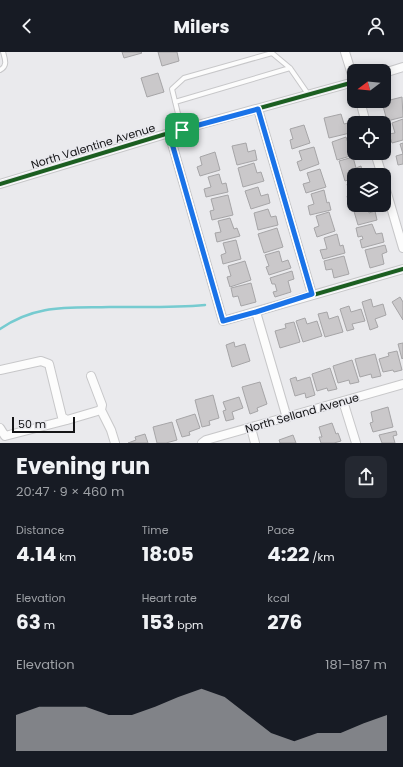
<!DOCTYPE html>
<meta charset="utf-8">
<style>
body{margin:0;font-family:Poppins,sans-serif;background:#242831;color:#f1f3f6;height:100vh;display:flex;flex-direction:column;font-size:15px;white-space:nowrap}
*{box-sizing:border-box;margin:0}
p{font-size:13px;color:#9ea1a6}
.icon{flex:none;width:22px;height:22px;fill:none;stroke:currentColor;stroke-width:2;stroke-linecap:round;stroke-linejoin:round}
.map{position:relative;height:391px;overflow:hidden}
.panel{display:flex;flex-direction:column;background:#171b24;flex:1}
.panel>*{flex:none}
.needle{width:26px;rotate:254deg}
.controls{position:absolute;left:347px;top:12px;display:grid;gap:8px}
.controls a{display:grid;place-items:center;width:44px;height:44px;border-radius:8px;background:#171b24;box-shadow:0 2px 10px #0003;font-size:20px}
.scale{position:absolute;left:12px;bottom:10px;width:63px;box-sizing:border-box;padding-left:4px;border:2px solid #141416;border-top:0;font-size:11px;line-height:14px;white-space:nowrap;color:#141416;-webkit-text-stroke:3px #e9e9ee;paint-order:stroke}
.pin{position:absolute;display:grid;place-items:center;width:34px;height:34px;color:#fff;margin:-17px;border-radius:8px;box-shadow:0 2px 6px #0006}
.round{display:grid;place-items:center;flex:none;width:42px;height:42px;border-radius:8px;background:#242831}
.summary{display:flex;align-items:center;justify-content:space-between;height:68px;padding:0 16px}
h1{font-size:22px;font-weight:700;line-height:30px}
.figures{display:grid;grid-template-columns:repeat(3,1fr);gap:6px;height:68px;padding:4px 16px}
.figures div{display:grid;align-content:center}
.figures b{font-size:20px;font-weight:700}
.figures small{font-size:11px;font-weight:400}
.figures p{font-size:11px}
.chart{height:112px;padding:8px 16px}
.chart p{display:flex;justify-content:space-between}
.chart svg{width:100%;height:72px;margin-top:4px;fill:#afb0b3;opacity:.7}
header{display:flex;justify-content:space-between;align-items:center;height:52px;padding:0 16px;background:#171b24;font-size:18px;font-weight:700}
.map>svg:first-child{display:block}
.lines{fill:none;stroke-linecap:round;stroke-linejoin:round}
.stream{stroke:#76cbd0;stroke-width:2.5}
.building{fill:#cac8ca;stroke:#a6a5a7}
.service-casing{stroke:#c7c7c9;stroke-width:6}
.minor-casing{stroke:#c7c7c9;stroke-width:10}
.service{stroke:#fcfcfc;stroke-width:4}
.minor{stroke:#fcfcfc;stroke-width:8}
.cycleway-casing{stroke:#e9e9ee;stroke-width:6}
.cycleway{stroke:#1b5e20;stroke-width:4}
.route-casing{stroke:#fff;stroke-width:8}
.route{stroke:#1a73e8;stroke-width:5}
.labels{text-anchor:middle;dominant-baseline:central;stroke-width:3;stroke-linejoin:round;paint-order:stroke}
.street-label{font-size:11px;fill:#141416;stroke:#e9e9ee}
</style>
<header><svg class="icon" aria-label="back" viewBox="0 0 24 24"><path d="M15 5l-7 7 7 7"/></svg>Milers<svg class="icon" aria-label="person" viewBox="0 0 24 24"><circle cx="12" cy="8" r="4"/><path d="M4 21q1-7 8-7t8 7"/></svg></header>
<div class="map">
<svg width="403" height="391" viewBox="0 0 403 391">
<rect width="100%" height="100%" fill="#eaeaed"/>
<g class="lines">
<!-- stream -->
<path class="stream" d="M0,277C36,252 68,256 109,255C141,255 173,256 205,253"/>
</g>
<!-- building -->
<path class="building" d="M122,0H141L142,1L124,6Z
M158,0H177L179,9L162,14Z
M158,21L164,40L147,45L141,26Z
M402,45L403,65L387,69L382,50Z
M341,62L344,72L348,71L350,81L329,86L324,66Z
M403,67V88L392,91L389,82L395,81L392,71Z
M304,73L310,91L292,97L290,88L293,87L290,77Z
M346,85L349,94L354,93V101L357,102L337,108L332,90Z
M246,91L248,100L255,98L257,108L237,113L232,94Z
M403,91V112L398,113L396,104L403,102L400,92Z
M314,95L319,112L300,119L297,110L302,108L299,99Z
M215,100L220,118L200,124L197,115L202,113L200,105Z
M353,105L356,116L361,114L363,123H354V126L345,129L339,109Z
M254,111L257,121L261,120L264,129L243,135L238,116Z
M320,117L326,135L306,141L303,132L310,130L307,121Z
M219,122L222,132L226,131L228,140L206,145L204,137L211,135L208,125Z
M354,129V151L349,152L347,144L350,143L347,132Z
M258,135L261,144L268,142L270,151L251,157L245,139Z
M324,138L327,151L329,150L331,158L310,163L308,154L314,152L311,142Z
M228,143L233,163L212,168L210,159L214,158L211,147Z
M362,153H367L369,161L375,159L377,168L358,173L353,156Z
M268,157L271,165L276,164L278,173L258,178L254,161Z
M329,160L335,179L317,185L314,176L319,174L316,164Z
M230,166L234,177L237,176L240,184L217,190L215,181L221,180L218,169Z
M372,172L376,182L382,181L384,190L362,196L360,188L363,187L362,184L358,185L356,176Z
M277,176L283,195L264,201L258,182Z
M337,182L340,194L343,193L345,201L323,207L320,198L327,197L324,186Z
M236,188L241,207L223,212L221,203L226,201L223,191Z
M385,193L387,200L382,202L384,212L370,216L365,198Z
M279,199L282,210L288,208L291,216L269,223L266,215L269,214L265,203Z
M344,204L349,222L334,226L332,217L326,218L324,209Z
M245,209L251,228L230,235L227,225L231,224L228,214Z
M292,219L294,227L288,229L291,240L275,245L273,240L277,239L275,232H272L270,226Z
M251,231L256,250L241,254L238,244L233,245L231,236Z
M400,245L403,250V268L392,250Z
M371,247L373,255L383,252L386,263L375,267L378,275L370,278L362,250Z
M349,254L351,260L361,257L365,269L352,272L354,277L347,279L340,257Z
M327,260L329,267L338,264L343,280L325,285L318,262Z
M305,266L307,272L317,269L322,284L303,290L296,269Z
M294,270L300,290L280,296L275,279L286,276L285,272Z
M234,290L235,295L245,292L250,309L232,315L226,293Z
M403,291V306L402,307L398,292Z
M397,299L402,318L394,320L393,318L383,320L379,307L389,304L388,301Z
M375,302L381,324L372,326L371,322L360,325L355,307Z
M352,308L359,330L350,332L349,328L338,331L333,314Z
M330,316L337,337L328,339L327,336L317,339L312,322Z
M296,325L297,329L310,325L315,343L306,346L305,341L295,344L290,327Z
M260,330L267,352L257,356L258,359L250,362L242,335Z
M213,343L219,366L209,369L210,373L202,375L195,348Z
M239,345L243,356L232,360L234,367L226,369L223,359L226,358L223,350Z
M388,355L393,375L373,380L370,371L373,370L371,360Z
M195,362L200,376L189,380L190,383L182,385L176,368Z
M172,370L177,388L166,391H157L153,375Z
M332,371L336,382L338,381L341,389L334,391H321L319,385H322L319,375Z
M396,379L397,383L393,384L395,391H382L379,383Z
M145,382L148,391H128L136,388L135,385Z
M293,383L296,391H280L279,388Z"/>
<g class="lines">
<!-- service casing -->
<g class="service-casing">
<path id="service" d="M0,18C8,14 5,7 3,0
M175,50L290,16
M182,78L172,37L184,26L272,1L290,16L308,42"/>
</g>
<!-- minor casing -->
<g class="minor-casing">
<path id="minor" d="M345,0L354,29
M384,21L403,15
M360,49L366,71
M258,57L312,242
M169,81L223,269L403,217
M375,101L382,123
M384,131L403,196
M0,132L169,81L354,30
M256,260L287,366
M0,318L41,309L49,312L62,365L67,368L101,358L102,353L91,324
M343,349L356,391
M101,358L111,378L115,391
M0,376L5,384L67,368
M251,376L255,391
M202,391L206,388L403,332"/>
</g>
<!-- service -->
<use href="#service" class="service"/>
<!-- minor -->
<use href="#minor" class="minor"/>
<!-- cycleway casing -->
<g class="cycleway-casing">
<path id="cycleway" d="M169,81L223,269L403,217
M0,132L169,81L354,30"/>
</g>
<!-- cycleway -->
<use href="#cycleway" class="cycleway"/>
</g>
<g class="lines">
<!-- route casing -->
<g class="route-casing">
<path id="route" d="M258,57L312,242L256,260L223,269L169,81Z"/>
</g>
<!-- route -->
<use href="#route" class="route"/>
</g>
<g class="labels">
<!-- street labels -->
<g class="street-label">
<text transform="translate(93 94) rotate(-17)">North Valentine Avenue</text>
<text transform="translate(302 361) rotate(-16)">North Selland Avenue</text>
</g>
</g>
</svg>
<div class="controls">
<a><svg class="needle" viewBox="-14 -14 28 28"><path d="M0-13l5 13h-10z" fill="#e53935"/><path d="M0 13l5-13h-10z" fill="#9ea1a6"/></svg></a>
<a><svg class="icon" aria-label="locate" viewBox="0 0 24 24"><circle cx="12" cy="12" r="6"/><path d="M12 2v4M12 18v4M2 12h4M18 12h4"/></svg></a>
<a><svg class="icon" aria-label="layers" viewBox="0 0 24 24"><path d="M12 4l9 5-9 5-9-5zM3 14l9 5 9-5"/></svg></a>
</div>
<div class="scale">50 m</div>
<div class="pin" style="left:182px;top:78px;background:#1e9e55"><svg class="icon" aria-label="arrive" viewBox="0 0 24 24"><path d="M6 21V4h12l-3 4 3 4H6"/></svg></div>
</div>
<section class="panel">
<div class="summary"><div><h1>Evening run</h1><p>20:47 · 9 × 460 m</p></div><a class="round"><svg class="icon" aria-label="share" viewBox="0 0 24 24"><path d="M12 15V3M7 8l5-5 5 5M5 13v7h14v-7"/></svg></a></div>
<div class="figures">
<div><p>Distance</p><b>4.14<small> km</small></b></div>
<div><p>Time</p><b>18:05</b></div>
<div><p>Pace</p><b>4:22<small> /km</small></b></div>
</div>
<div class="figures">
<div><p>Elevation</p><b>63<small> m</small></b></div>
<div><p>Heart rate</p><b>153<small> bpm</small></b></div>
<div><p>kcal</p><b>276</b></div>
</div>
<div class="chart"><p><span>Elevation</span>181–187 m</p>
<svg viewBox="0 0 160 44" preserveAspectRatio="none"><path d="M0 44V22L10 17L20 17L30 17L40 22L50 22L60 17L70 11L80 6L90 11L100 22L110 33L120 38L130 33L140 33L150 27L160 22V44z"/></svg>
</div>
</section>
